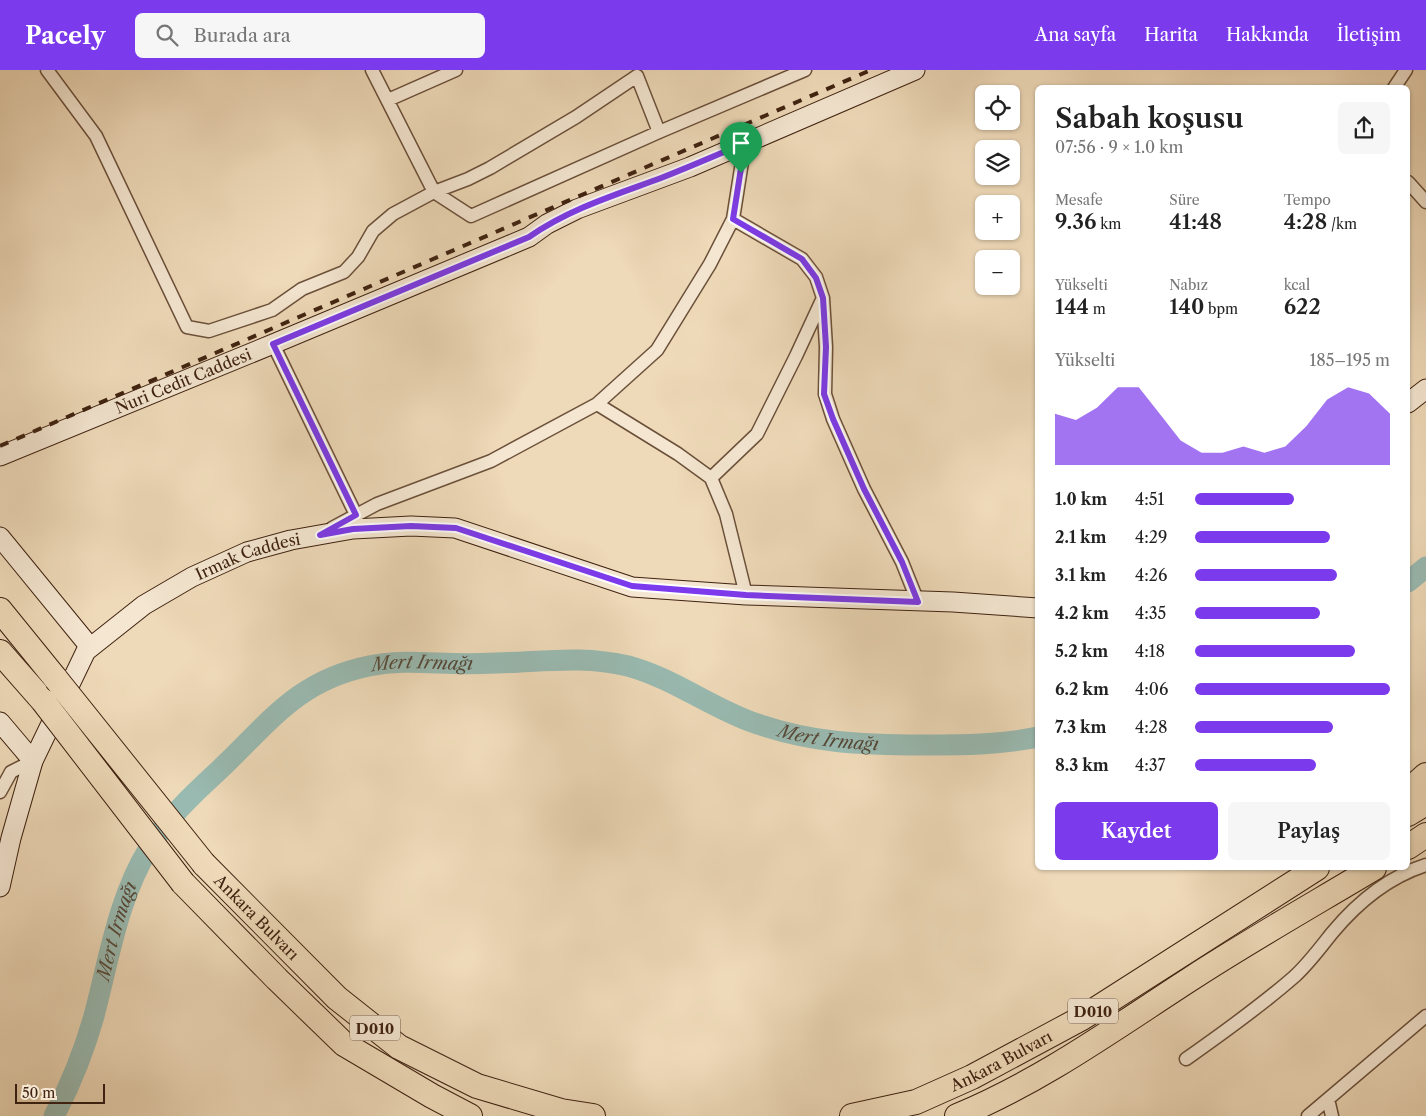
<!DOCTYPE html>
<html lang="tr">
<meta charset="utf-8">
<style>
body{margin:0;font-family:"Libre Caslon Text",serif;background:#f6f6f6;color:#222;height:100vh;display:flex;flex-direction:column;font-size:19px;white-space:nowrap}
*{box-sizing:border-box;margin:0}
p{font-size:16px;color:#767676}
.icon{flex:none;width:28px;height:28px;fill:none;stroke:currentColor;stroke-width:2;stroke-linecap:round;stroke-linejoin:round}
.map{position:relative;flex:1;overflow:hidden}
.sheet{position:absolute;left:1035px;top:15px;width:375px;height:785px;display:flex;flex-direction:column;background:#fff;border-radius:8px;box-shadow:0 1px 4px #0004}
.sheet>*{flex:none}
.tools{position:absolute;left:975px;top:15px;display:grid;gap:10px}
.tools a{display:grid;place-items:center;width:45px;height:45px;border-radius:8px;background:#fff;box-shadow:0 1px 4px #0004;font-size:25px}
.scale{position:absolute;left:15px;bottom:12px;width:90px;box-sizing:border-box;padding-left:5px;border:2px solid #3f2210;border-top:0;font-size:14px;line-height:18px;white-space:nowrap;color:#3f2210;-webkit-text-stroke:4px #f4e6d1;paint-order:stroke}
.pin{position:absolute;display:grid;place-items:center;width:42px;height:42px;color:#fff;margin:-51px -21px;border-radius:50% 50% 50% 0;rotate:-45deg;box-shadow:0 0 5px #0007}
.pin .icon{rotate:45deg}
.round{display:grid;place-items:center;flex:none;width:52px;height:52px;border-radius:8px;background:#f6f6f6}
.head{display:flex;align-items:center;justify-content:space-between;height:85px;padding:0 20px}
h1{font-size:28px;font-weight:600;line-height:38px}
.figures{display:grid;grid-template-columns:repeat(3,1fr);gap:8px;height:85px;padding:5px 20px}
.figures div{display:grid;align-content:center}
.figures b{font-size:21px;font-weight:600}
.figures small{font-size:14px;font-weight:400}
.figures p{font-size:14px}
.chart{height:140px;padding:10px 20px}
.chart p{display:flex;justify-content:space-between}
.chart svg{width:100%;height:90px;margin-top:5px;fill:#7c3aed;opacity:.7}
.button{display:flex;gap:10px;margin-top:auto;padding:10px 20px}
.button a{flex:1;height:58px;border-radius:8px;background:#7c3aed;color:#fff;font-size:20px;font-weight:600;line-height:58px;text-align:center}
.button a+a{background:#f6f6f6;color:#222}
ul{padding:0 20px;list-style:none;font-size:16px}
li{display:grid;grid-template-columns:80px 60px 1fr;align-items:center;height:38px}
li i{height:12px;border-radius:6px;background:#7c3aed}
header{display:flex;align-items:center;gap:30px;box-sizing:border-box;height:70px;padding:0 25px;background:#7c3aed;color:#fff}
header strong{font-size:24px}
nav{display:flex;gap:28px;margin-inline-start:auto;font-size:18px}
.search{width:350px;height:45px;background:#f6f6f6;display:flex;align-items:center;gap:12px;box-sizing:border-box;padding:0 18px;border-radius:8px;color:#767676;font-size:19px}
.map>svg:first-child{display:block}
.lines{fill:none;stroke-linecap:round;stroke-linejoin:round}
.river{stroke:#99bab1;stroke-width:21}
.street-casing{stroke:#6b503a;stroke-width:15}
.secondary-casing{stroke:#3f2210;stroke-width:21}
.highway-casing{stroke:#3f2210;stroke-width:26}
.street{stroke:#f4e6d1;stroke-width:12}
.secondary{stroke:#f4e6d1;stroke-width:19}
.highway{stroke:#eed9b8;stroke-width:24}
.rail{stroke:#3f2210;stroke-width:4;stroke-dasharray:9 9;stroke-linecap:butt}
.highway-bridge-casing{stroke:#3f2210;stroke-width:26;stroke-linecap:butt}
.highway-bridge{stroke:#eed9b8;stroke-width:24}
.route-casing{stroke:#fff;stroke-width:10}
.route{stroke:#7c3aed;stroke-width:6}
.labels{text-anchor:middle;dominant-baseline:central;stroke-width:5;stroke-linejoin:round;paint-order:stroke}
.shield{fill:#f4e6d1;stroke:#755d4a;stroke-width:1}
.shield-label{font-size:15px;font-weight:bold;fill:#3f2210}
.street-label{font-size:16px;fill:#3f2210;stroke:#f4e6d1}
.water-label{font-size:18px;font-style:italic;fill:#564838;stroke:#f4e6d1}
</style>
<header>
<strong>Pacely</strong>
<div class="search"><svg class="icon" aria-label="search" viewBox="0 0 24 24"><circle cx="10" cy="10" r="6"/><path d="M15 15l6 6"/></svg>Burada ara</div>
<nav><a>Ana sayfa</a><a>Harita</a><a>Hakkında</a><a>İletişim</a></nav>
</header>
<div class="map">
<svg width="1426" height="1046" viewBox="0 0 1426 1046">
<rect width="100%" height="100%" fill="#eed9b8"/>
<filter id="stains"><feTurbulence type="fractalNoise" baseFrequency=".004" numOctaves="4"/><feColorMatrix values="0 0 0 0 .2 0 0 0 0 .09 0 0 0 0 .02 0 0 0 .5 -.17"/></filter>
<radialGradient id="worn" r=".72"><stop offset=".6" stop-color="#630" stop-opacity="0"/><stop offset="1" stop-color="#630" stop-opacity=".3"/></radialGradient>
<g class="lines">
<!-- river -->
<g class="river">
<path d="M1408,512L1426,497"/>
<path id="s1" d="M54,1046C71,1014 84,981 94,946C109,889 118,828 149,778C168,748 191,726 216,703C268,655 295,611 369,596C393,591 415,592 439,593C458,594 477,594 496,593C542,592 582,585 628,596C672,608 707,635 749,651C809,673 861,675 924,675C962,675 1000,675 1038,667"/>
</g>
<!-- street casing -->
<g class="street-casing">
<path id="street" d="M47,0L96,66L187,257L209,261L272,240L302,219L344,202L358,187L373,161L393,144L434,122L468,109L490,98L576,47L637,6L659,62
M372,0L434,122L471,146L659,62L805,0
M1394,18L1406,0
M388,30L456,0
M1408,112L1426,132
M733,149L802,189L816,207L823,228L826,277L825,324L833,349L864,419L902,492L918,532
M273,274L356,445
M597,334L678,384L711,408L726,444L746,525
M711,408L757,364L796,286L822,230
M332,458L377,434L491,391L597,334L657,280L710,194L733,149L745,73
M0,722L11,702L33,691
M1186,989C1223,963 1261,936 1295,906C1309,893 1320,878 1332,863C1357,833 1388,807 1426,795
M1328,1029L1332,1046
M1308,1046L1426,946"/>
</g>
<!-- secondary casing -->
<g class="secondary-casing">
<g id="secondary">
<path d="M1408,333L1426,319"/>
<path id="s2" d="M0,386L273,274L510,175L529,167L547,154L577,139L690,97L915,0"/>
<path d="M0,467L90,577"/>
<path d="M0,652L33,691"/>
<path id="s3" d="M0,817L11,768L33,691L86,581L144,535L192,507L247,482L291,470L353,459L411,456L455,458L632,517L746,525L953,532L1038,538"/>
</g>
</g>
<!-- highway casing -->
<g class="highway-casing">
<g id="highway">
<path d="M0,540L56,609"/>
<path d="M0,582L43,631"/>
<path d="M1408,721L1426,705"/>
<path d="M1408,744L1426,733"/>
<path d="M1408,777L1426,765"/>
<path id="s4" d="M204,794L337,928L399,977L477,1016L561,1041L593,1046"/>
<path d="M183,813L277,909L344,974L432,1026L470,1046"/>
<path id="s5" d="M852,1046L916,1032L972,1007L1082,948L1317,798"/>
<path d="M957,1046C1042,1011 1116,957 1192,908C1252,869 1314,834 1374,798"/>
</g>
</g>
<!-- street -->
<use href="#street" class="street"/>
<!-- secondary -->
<use href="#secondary" class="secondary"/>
<!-- highway -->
<use href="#highway" class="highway"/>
<!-- rail -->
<path class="rail" d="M0,376L871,0"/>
<!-- highway-bridge casing -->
<g class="highway-bridge-casing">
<path id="highway-bridge" d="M56,609L204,794
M43,631L183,813"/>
</g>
<!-- highway-bridge -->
<use href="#highway-bridge" class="highway-bridge"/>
</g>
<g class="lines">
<!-- route casing -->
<g class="route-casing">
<path id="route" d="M745,73L733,149L802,189L816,208L823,228L826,277L824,324L833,349L864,419L902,492L918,532L746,525L632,516L456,458L411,456L353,459L320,465L356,445L273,274L529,167C569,139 615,125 661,108C689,97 717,85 745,73Z"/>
</g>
<!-- route -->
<use href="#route" class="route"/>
</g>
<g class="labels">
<!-- shield labels -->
<g class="shield">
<rect x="1068" y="928.5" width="50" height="25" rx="4"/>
<rect x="350" y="945.5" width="50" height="25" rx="4"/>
</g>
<g class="shield-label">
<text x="1093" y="941">D010</text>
<text x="375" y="958">D010</text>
</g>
<!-- street labels -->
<g class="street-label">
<text stroke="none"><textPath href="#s2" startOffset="198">Nuri Cedit Caddesi</textPath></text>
<text stroke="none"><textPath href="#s3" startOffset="442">Irmak Caddesi</textPath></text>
<text stroke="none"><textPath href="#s4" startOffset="75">Ankara Bulvarı</textPath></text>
<text stroke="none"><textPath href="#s5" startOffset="160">Ankara Bulvarı</textPath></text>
</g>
<!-- water labels -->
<g class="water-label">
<text stroke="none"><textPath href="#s1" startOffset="630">Mert Irmağı</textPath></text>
<text stroke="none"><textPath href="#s1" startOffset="1051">Mert Irmağı</textPath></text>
<text stroke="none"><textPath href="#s1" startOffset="196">Mert Irmağı</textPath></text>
</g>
</g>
<rect width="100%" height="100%" filter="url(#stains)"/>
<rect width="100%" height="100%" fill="url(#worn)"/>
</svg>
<div class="tools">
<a><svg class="icon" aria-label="locate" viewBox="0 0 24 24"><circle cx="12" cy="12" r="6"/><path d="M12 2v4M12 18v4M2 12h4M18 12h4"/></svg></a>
<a><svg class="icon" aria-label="layers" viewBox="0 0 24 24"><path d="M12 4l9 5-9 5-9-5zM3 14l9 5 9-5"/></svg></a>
<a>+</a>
<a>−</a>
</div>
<div class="scale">50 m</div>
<div class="pin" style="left:741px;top:103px;background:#1e9e55"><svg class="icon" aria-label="arrive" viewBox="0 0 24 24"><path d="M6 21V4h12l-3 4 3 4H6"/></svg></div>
<section class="sheet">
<div class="head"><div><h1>Sabah koşusu</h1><p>07:56 · 9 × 1.0 km</p></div><a class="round"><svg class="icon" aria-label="share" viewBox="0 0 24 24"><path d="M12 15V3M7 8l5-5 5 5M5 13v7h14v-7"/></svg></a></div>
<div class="figures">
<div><p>Mesafe</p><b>9.36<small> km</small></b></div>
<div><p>Süre</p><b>41:48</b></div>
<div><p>Tempo</p><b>4:28<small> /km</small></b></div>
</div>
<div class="figures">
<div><p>Yükselti</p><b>144<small> m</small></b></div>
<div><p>Nabız</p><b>140<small> bpm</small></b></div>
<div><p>kcal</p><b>622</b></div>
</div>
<div class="chart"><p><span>Yükselti</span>185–195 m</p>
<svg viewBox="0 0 160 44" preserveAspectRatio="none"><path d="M0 44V19L10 22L20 16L30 6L40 6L50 19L60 32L70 38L80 38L90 35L100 38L110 35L120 25L130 12L140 6L150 9L160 19V44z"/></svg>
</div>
<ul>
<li><b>1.0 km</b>4:51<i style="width:51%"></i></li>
<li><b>2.1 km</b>4:29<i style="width:69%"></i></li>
<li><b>3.1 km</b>4:26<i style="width:73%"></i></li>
<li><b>4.2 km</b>4:35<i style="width:64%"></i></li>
<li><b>5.2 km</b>4:18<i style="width:82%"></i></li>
<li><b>6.2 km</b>4:06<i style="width:100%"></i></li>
<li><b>7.3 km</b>4:28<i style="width:71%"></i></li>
<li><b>8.3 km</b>4:37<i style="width:62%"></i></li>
</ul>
<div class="button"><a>Kaydet</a><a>Paylaş</a></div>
</section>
</div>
